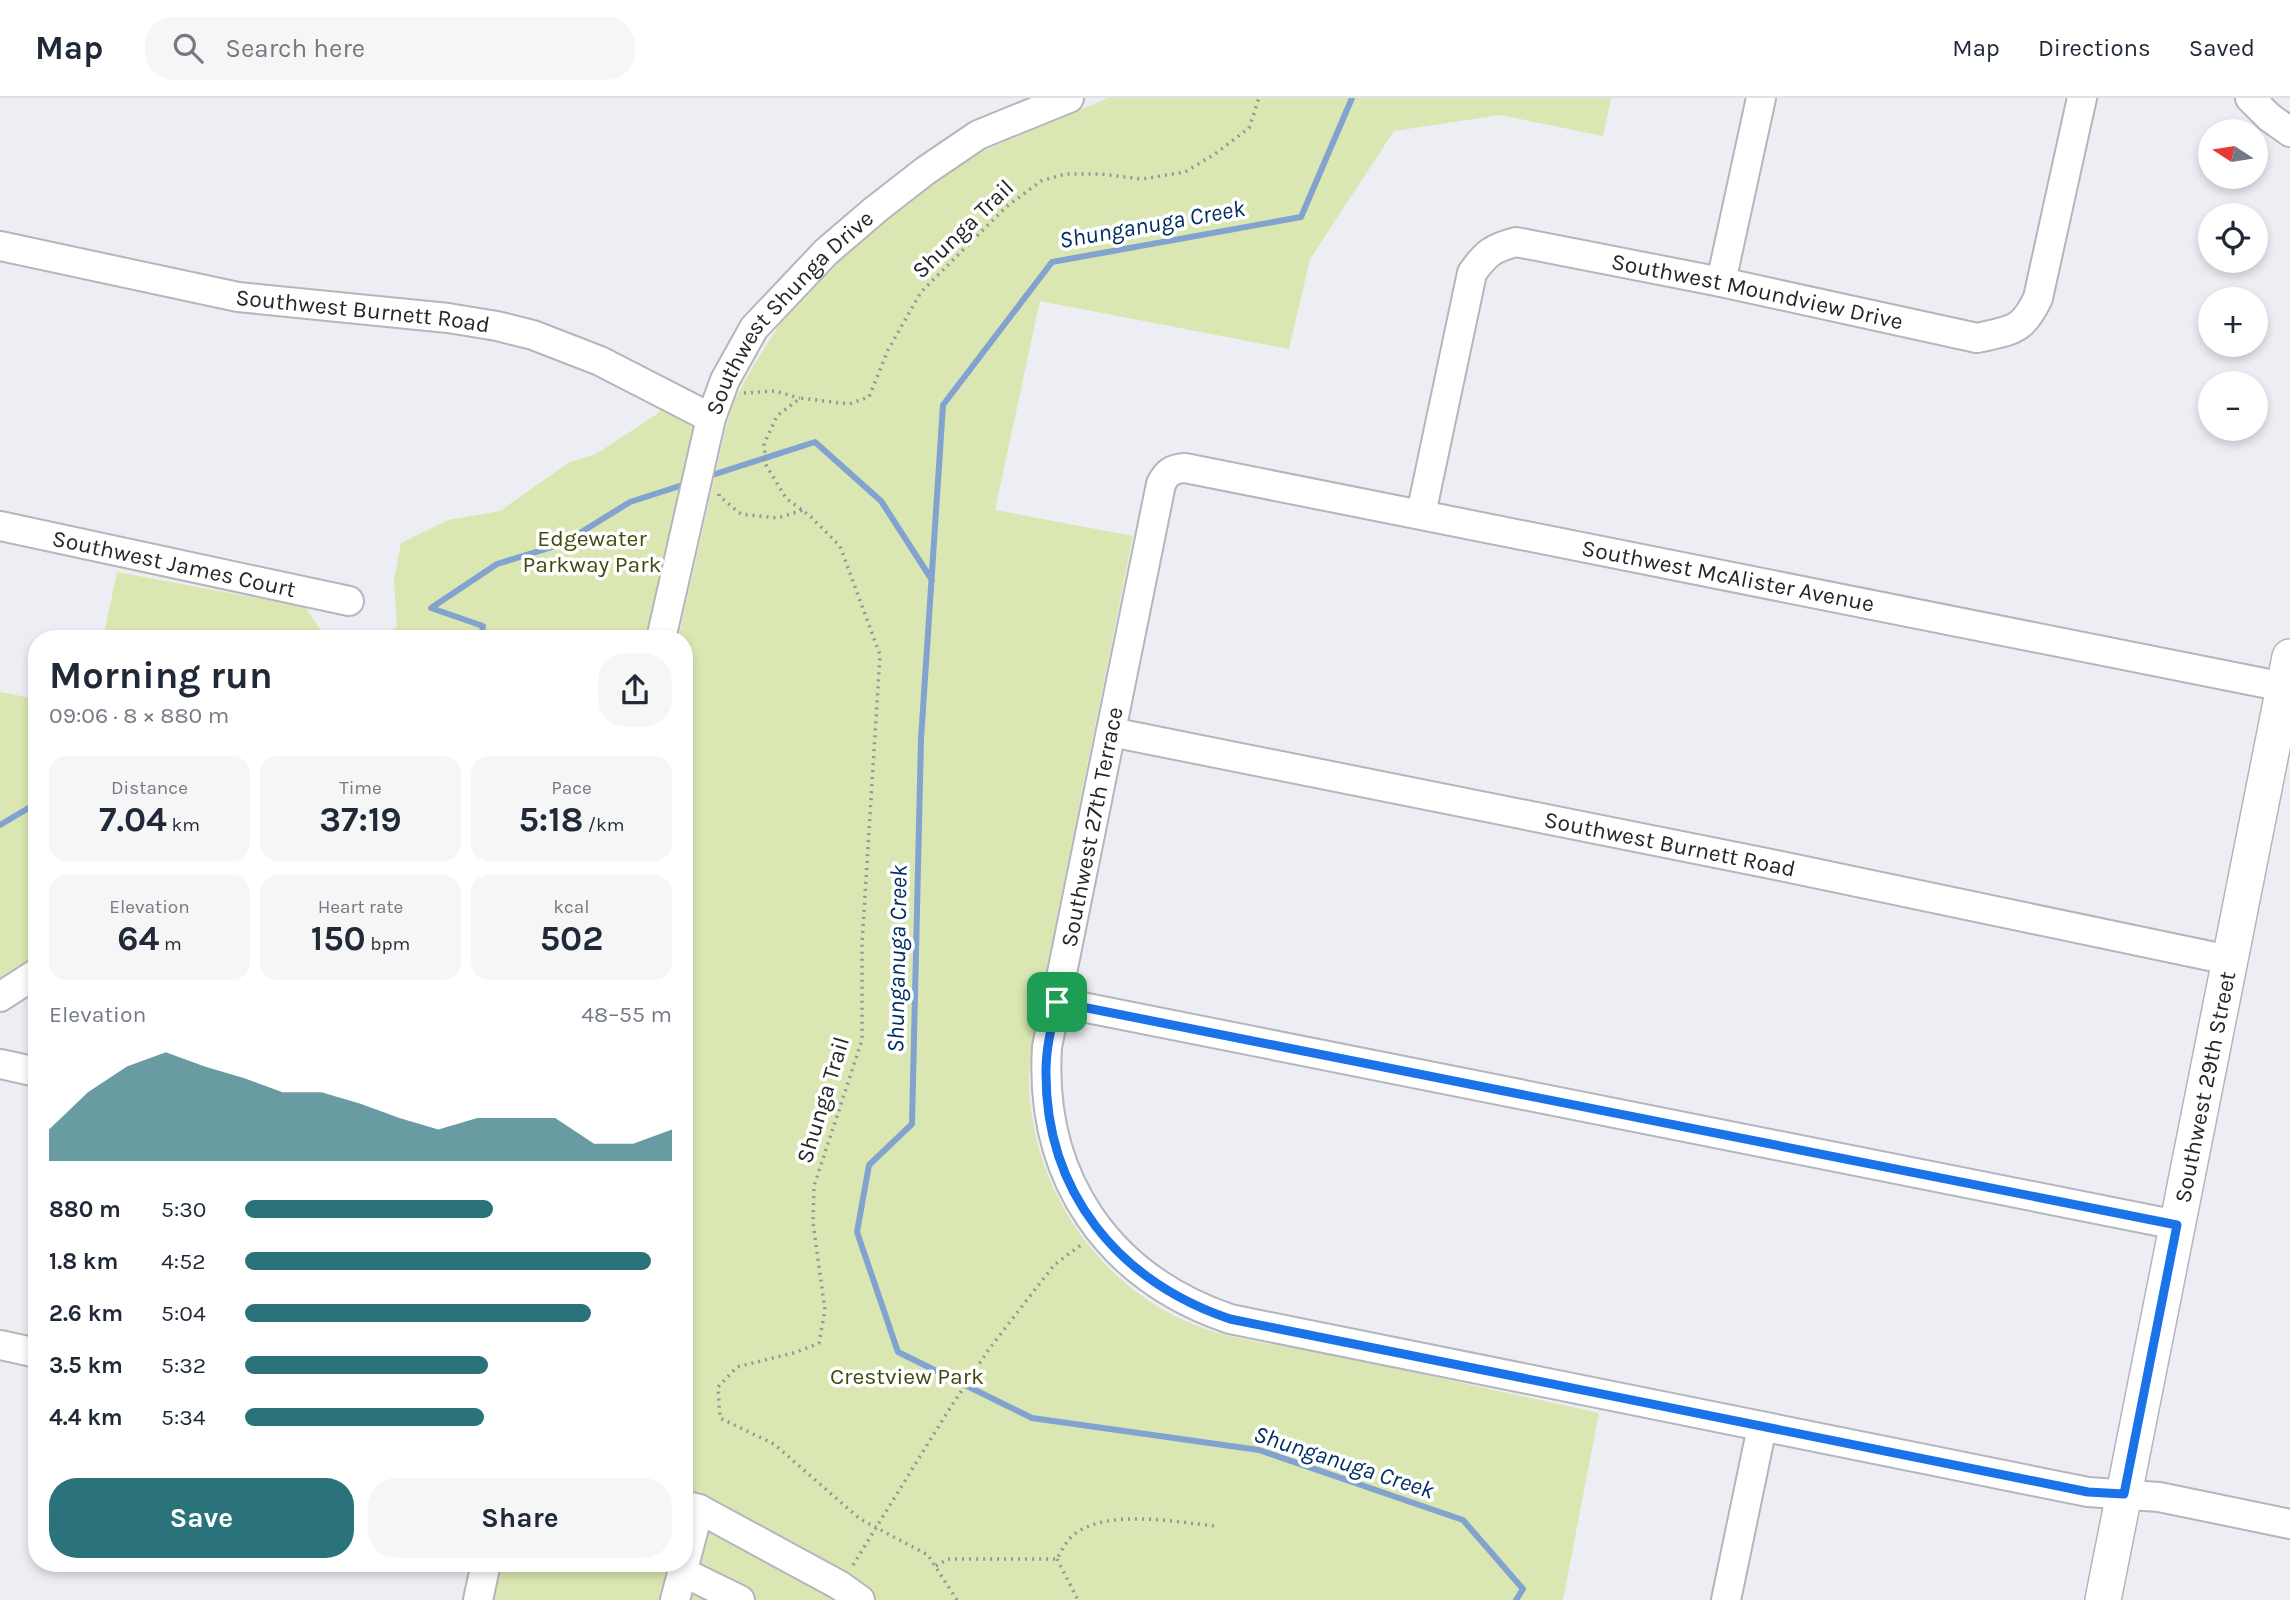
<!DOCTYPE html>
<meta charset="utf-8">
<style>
body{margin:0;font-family:Karla,sans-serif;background:#f6f6f7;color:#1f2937;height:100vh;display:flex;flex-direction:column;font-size:26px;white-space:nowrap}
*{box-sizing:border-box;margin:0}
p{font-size:23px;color:#747a83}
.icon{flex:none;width:38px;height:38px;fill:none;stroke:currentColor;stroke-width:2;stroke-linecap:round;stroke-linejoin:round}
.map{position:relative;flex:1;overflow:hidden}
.sheet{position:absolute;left:28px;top:532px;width:665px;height:942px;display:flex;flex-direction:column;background:#fff;border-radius:28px;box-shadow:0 4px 10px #0003}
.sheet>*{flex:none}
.needle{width:46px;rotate:282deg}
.buttons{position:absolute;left:2198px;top:21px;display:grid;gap:14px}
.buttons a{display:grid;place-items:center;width:70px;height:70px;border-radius:50%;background:#fff;box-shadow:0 4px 10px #0003;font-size:35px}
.pin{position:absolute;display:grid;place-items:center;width:60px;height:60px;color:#fff;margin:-30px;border-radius:14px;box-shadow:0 4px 10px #0006}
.round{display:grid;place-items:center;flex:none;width:74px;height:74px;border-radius:28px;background:#f6f6f7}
.headline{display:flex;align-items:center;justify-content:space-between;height:119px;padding:0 21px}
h1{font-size:38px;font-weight:700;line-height:52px}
.stats{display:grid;grid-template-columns:repeat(3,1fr);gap:10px;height:119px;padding:7px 21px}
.stats div{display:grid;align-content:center;border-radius:18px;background:#f6f6f7;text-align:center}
.stats b{font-size:35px;font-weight:700}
.stats small{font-size:19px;font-weight:400}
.stats p{font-size:19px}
.chart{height:196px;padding:14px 21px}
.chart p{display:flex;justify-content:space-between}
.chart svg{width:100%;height:126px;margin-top:7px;fill:#2a737b;opacity:.7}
.action{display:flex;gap:14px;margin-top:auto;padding:14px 21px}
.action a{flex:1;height:80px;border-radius:28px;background:#2a737b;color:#fff;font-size:28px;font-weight:700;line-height:80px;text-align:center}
.action a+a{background:#f6f6f7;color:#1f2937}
ul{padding:0 21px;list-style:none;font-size:23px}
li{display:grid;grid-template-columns:112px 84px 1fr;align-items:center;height:52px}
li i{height:18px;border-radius:9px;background:#2a737b}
header{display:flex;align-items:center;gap:42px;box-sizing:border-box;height:98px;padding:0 35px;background:#fff;border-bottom:2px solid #e0e1e3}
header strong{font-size:33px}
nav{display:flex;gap:38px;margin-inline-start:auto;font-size:24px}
.search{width:490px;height:63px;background:#f6f6f7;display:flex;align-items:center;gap:18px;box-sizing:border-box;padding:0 24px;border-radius:28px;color:#747a83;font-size:26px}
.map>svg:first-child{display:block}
.green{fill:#dbe7b2}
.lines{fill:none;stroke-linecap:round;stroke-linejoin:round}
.stream{stroke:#82a3cf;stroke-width:6}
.minor-casing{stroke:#b6b5bc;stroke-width:32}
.major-casing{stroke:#b6b5bc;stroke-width:38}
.path{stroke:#95959a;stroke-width:3.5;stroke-dasharray:2 5;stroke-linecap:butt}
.minor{stroke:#fff;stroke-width:28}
.major{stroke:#fff;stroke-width:35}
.route-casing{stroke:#fff;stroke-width:14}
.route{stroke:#1a73e8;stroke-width:9}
.labels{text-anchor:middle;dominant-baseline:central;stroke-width:7;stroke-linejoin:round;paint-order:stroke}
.street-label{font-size:23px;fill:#262629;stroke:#fff}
.park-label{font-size:23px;fill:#414b0d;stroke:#fff}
.water-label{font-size:24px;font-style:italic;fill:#002f63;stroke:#fff}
</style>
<header>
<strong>Map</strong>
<div class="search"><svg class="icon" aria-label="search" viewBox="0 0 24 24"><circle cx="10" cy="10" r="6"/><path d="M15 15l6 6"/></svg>Search here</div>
<nav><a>Map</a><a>Directions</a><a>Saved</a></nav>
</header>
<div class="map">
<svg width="2290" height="1502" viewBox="0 0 2290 1502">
<rect width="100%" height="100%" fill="#ededf4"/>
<!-- green -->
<path class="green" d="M1108,0H1611L1603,38L1500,17L1394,33L1310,161L1289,251L1040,203L995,412L1133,438L1035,930C1033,949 1029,969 1029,988C1033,1098 1108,1202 1215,1234C1253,1246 1300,1249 1340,1258C1426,1277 1513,1296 1599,1315L1563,1502H492L499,1465H684V541H678L725,333L733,305L749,275L779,227L826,172L855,145L955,65Z
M670,299L711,320L661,541H377L397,529L394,482L401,445L448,422L500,413L568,365L596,356L657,316Z
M117,474L305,509L327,541H103Z
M0,594L37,601V875L0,899Z"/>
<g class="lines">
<!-- stream -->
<path class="stream" d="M1352,0L1301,119L1052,164L943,307L921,641L912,1026L869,1067L857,1134L898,1254L1032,1320L1259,1352L1463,1422L1523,1491L1516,1502
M706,379L815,344L881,403L932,482
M481,541L483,528L431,510L497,466L562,446L630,404L689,385
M0,727L37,705"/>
<!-- minor casing -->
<g class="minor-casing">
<g id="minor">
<path d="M2250,0L2269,19L2290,34"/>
<path id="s1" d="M0,148L238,199L448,220L497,228L533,237L600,263L711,320"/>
<path d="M1721,184L1761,0"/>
<path id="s2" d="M1421,416L1472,175C1486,155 1493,150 1516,144L1721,184L1977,240C2012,232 2022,234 2038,200L2082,0"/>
<path id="s3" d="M0,428L349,503"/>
<path id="s4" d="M661,541L711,320L725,282L754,230L826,154L875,112L925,73L978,37L1069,0"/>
<path d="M2284,589L1185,370C1172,371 1167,374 1161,386L1047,949C1039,1079 1107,1179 1230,1221L2088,1394L2159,1399L2290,1426"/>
<path id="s5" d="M1111,634L1776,767L2229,862"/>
<path d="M0,899L37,875"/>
<path d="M1057,904L2177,1127"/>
<path d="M0,966L37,974"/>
<path d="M0,1247L37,1255"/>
<path d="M684,1407L699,1411L839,1487L860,1502"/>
<path d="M683,1474L740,1502"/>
<path d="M478,1502L486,1465"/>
<path d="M675,1502L699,1411"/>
<path d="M1726,1502L1762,1329"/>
</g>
</g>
<!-- major casing -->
<g class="major-casing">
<g id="major">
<path id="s6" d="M2103,1502L2290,559"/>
</g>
</g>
<!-- path -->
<path class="path" d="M744,295L774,293L800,300
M719,396V398L741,416L778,420L803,412
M1057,1461L1078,1502
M853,1467L945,1318L989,1251L1054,1167L1081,1147
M936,1468L948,1461H1057C1062,1452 1067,1441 1076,1435C1110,1411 1176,1424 1215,1428
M957,1502L928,1457L860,1421L774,1346L720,1320L718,1289L737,1269L797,1254L819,1245L825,1212L813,1125L814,1088L862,942V845L880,557L840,448L811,419L786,400L766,367L764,346L777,318L800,300L849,306L869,299L888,252L921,194L1006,109L1041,83L1065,76H1100L1142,81L1185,74L1215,56L1249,30L1259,0"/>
<!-- minor -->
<use href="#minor" class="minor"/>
<!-- major -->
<use href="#major" class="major"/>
</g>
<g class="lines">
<!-- route casing -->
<g class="route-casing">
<path id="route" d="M1057,904L2177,1127L2124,1396L2088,1394L1230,1221C1118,1183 1045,1094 1046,973C1046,949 1052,927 1057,904Z"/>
</g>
<!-- route -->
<use href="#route" class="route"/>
</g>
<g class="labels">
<!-- street labels -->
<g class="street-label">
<text transform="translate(963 131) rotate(-44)">Shunga Trail</text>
<text stroke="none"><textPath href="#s2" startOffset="548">Southwest Moundview Drive</textPath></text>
<text stroke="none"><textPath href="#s1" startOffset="369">Southwest Burnett Road</textPath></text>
<text stroke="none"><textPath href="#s4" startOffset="360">Southwest Shunga Drive</textPath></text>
<text stroke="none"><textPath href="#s3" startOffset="178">Southwest James Court</textPath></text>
<text transform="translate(1728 478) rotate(11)">Southwest McAlister Avenue</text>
<text transform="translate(1092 729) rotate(-79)">Southwest 27th Terrace</text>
<text stroke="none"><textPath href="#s5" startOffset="570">Southwest Burnett Road</textPath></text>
<text stroke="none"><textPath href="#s6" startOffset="523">Southwest 29th Street</textPath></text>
<text transform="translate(823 1002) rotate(-73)">Shunga Trail</text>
</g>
<!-- park labels -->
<g class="park-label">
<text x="592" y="440">Edgewater<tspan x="592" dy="26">Parkway Park</tspan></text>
<text x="907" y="1278">Crestview Park</text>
</g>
<!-- water labels -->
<g class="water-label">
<text transform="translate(1152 126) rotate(-10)">Shunganuga Creek</text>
<text transform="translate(897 861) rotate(-89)">Shunganuga Creek</text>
<text transform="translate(1344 1364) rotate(18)">Shunganuga Creek</text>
</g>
</g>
</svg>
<div class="buttons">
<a><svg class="needle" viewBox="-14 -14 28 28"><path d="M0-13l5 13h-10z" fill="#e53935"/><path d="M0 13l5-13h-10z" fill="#747a83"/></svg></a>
<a><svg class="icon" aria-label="locate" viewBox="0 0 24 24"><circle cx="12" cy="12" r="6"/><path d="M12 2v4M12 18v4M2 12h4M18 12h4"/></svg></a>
<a>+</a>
<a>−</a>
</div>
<div class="pin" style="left:1057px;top:904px;background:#1e9e55"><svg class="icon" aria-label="arrive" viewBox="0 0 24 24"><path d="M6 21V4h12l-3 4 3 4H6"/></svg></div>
<section class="sheet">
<div class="headline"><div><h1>Morning run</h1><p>09:06 · 8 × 880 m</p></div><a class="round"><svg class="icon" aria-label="share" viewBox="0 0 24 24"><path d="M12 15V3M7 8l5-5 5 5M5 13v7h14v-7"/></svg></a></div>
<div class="stats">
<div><p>Distance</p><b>7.04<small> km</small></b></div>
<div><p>Time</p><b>37:19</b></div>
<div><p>Pace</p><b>5:18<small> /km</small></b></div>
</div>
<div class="stats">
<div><p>Elevation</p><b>64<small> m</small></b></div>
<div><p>Heart rate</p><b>150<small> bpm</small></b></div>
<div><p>kcal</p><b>502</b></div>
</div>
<div class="chart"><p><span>Elevation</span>48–55 m</p>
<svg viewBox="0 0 160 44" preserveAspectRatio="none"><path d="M0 44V33L10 20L20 11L30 6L40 11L50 15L60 20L70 20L80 24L90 29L100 33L110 29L120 29L130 29L140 38L150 38L160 33V44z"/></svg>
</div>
<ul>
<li><b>880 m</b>5:30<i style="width:58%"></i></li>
<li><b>1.8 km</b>4:52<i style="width:95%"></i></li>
<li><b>2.6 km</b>5:04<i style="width:81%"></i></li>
<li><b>3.5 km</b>5:32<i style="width:57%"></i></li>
<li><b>4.4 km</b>5:34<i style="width:56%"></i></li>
</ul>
<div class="action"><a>Save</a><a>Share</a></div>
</section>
</div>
